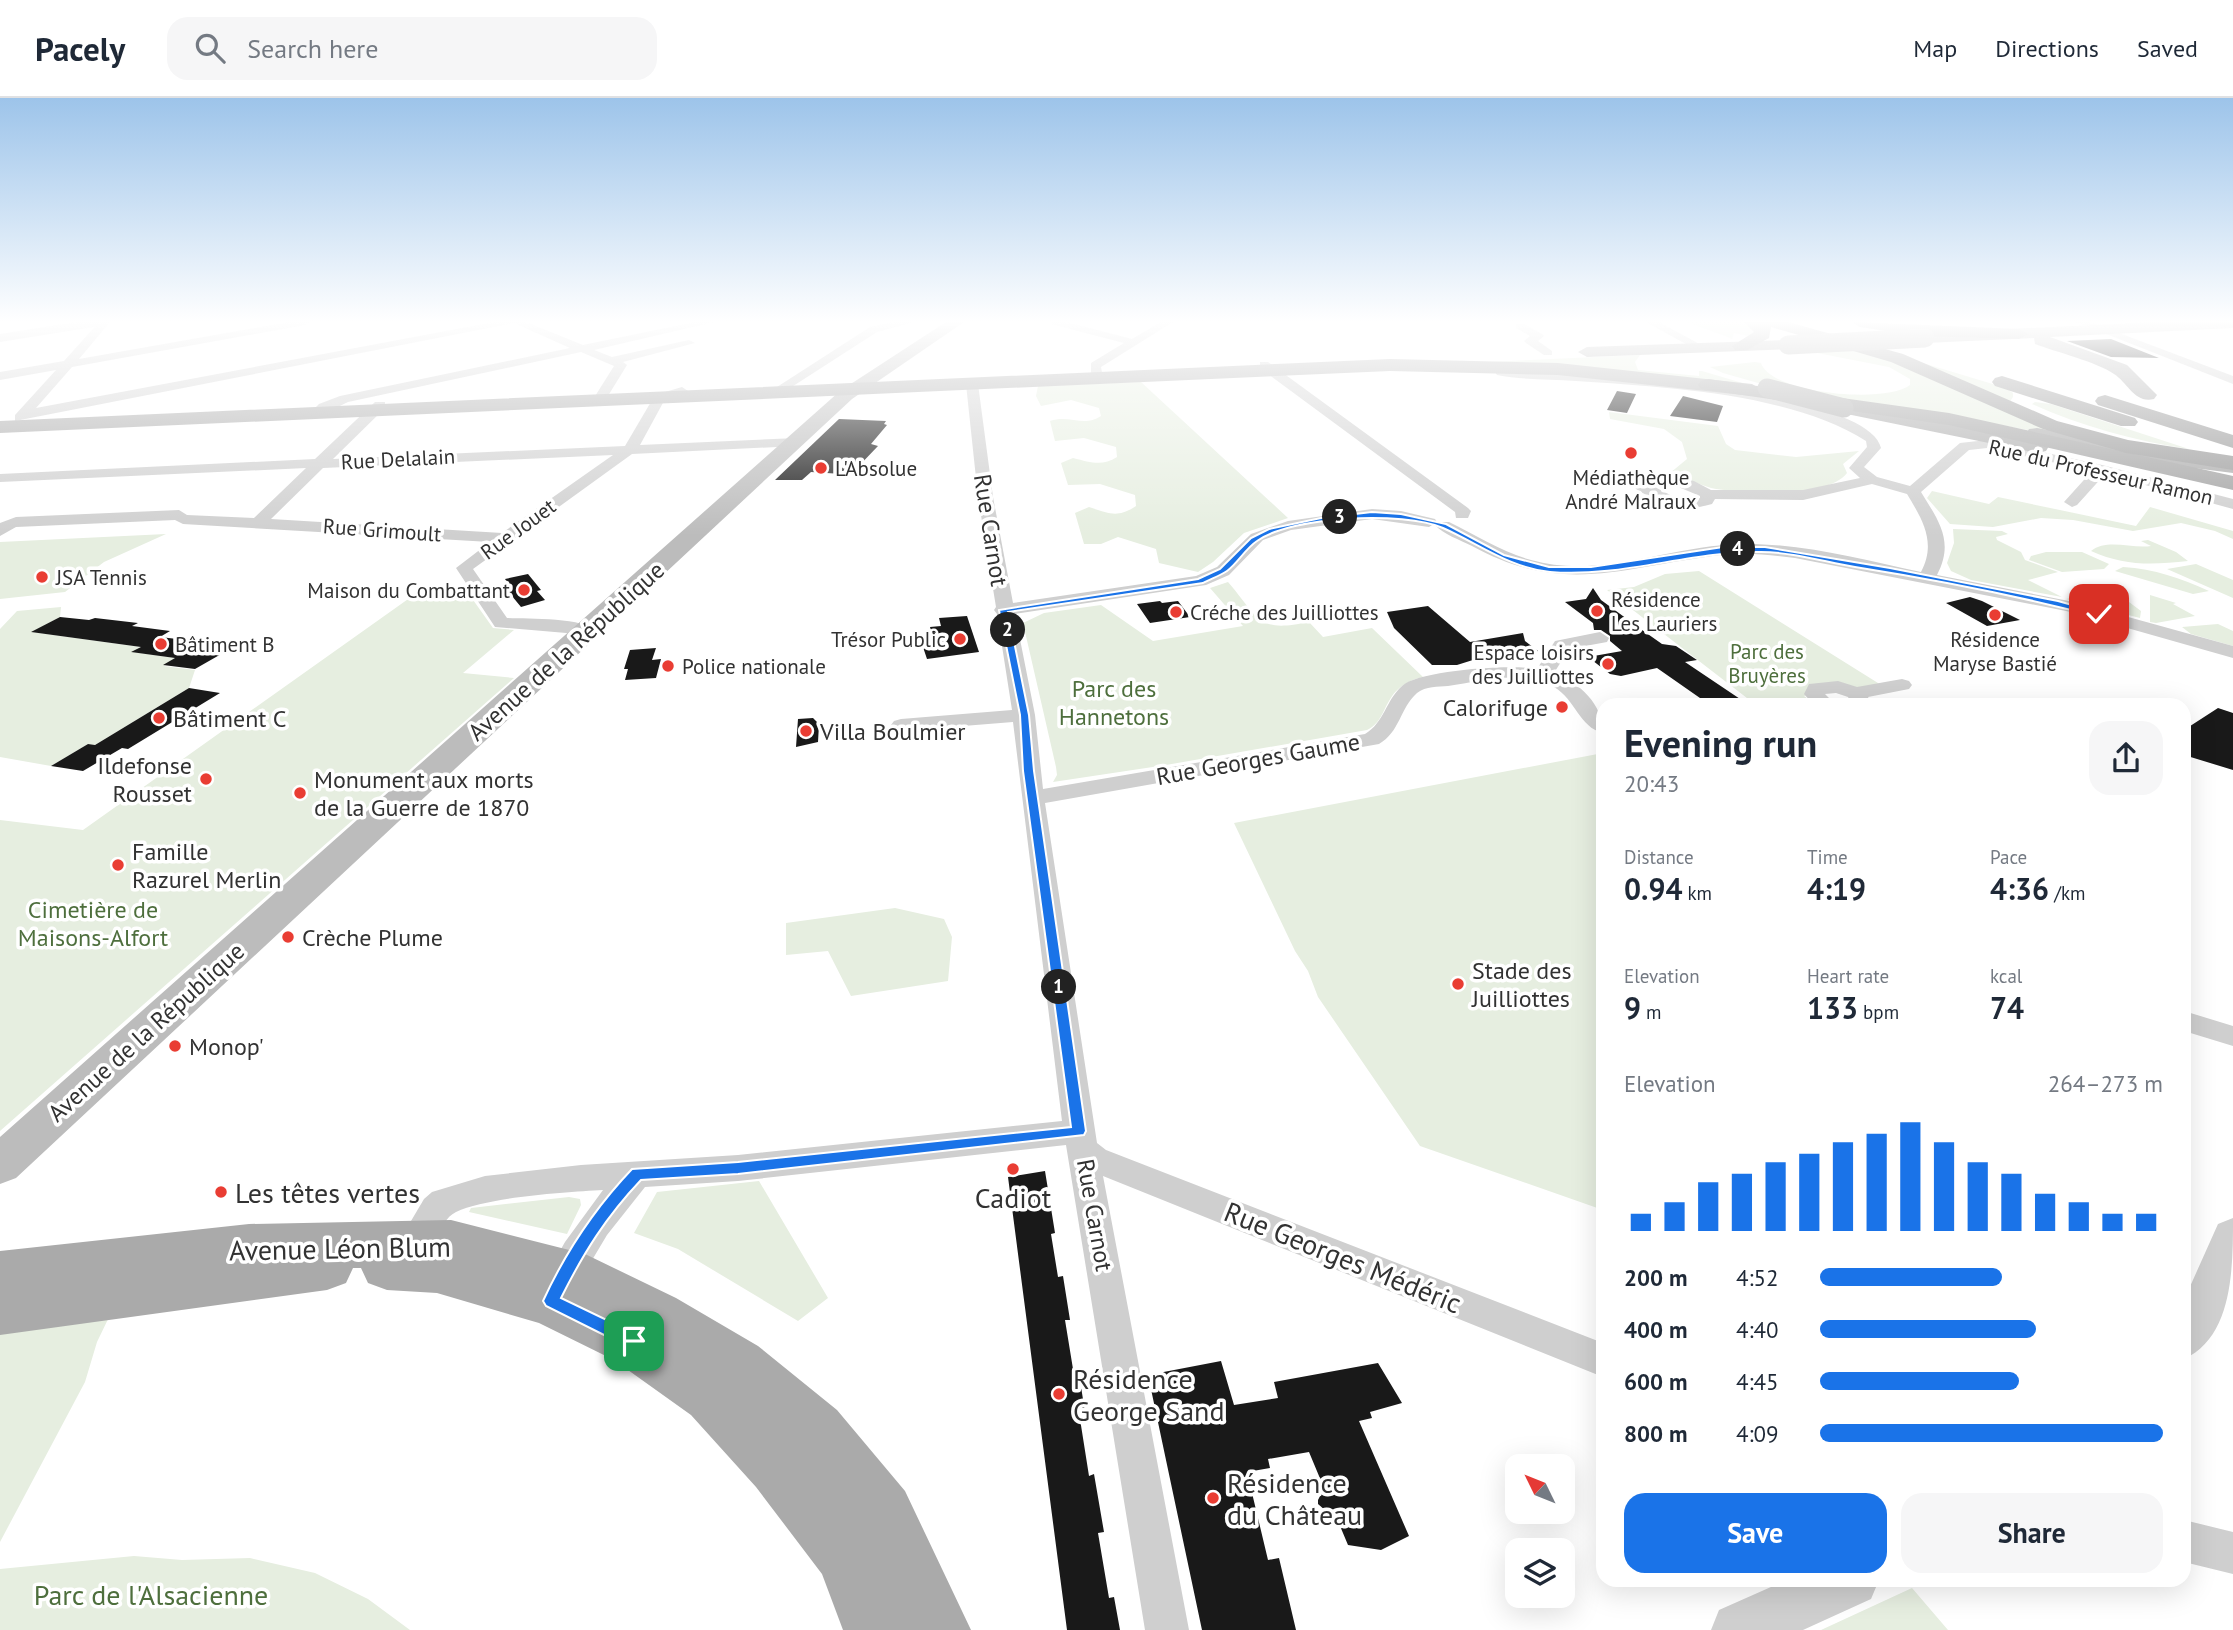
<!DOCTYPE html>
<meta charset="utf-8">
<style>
body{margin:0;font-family:"PT Sans",sans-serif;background:#f6f6f7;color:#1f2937;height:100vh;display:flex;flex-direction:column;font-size:26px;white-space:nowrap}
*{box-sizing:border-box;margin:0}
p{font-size:23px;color:#747a83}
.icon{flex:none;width:38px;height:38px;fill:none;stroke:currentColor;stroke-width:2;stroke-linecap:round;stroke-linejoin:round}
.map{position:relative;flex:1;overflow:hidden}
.details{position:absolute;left:1596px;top:600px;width:595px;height:889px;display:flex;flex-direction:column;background:#fff;border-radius:21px;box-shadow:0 7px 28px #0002}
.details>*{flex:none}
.needle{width:46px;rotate:313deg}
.controls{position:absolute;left:1505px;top:1356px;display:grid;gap:14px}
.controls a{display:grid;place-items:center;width:70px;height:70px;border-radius:14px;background:#fff;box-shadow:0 7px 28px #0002;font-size:35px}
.pin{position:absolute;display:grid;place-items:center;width:60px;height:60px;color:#fff;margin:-30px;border-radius:14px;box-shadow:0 4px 10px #0006}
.km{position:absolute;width:35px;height:35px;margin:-18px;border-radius:50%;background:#222;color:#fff;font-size:19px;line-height:35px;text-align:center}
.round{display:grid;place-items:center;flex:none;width:74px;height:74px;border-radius:21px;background:#f6f6f7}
.head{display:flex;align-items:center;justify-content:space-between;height:119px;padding:0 28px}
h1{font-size:38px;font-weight:600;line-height:52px}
.metrics{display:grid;grid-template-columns:repeat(3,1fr);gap:10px;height:119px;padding:7px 28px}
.metrics div{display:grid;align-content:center}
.metrics b{font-size:30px;font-weight:600}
.metrics small{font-size:19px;font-weight:400}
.metrics p{font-size:19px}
.chart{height:196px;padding:14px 28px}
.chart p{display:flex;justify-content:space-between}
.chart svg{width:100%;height:126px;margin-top:7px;stroke:#1a73e8;stroke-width:6}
.primary-button{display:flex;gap:14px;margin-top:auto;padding:14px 28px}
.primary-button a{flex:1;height:80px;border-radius:21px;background:#1a73e8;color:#fff;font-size:28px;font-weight:600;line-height:80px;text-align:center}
.primary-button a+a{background:#f6f6f7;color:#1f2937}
ul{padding:0 28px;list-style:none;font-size:23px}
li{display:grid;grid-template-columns:112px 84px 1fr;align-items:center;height:52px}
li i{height:18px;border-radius:9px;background:#1a73e8}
header{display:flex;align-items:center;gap:42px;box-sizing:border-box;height:98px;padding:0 35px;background:#fff;border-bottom:2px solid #e0e1e3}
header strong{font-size:33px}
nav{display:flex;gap:38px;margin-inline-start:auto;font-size:24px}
.search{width:490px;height:63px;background:#f6f6f7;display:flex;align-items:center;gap:18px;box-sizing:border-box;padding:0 24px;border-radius:21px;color:#747a83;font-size:26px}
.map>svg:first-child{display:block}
.green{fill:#e6eee0}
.building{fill:#191919}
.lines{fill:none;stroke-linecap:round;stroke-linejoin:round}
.minor{fill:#cfcfcf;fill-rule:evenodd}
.tertiary{fill:#cfcfcf;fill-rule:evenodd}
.secondary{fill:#bcbcbc;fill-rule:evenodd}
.primary{fill:#aaa;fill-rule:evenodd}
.trunk{fill:#a2a2a2;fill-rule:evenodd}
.motorway{fill:#999;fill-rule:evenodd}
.primary-bridge{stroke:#aaa;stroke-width:19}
.route{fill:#1a73e8;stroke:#fff;stroke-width:2}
.poi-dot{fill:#e93d33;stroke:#fff;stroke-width:2.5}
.labels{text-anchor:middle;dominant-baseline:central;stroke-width:7;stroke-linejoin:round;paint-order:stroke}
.far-street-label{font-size:21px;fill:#323232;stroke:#fff}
.far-poi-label{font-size:21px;fill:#323232;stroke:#fff;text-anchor:start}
.far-park-label{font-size:21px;fill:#4e6f3d;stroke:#fff}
.street-label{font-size:24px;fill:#323232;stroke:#fff}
.park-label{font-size:24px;fill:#4e6f3d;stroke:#fff}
.poi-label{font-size:24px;fill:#323232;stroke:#fff;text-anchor:start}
.near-poi-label{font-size:28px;fill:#323232;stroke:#fff;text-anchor:start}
.near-street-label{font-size:28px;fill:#323232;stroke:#fff}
.near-park-label{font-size:28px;fill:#4e6f3d;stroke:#fff}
</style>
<header>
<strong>Pacely</strong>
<div class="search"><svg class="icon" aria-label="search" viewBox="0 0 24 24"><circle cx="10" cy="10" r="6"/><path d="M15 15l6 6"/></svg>Search here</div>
<nav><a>Map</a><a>Directions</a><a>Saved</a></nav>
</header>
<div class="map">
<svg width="2233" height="1532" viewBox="0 0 2233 1532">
<rect width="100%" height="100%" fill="#fff"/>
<!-- green -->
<path class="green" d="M1688,224H1741L1751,228L1754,234L1749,238L1734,235L1732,241C1717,234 1703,231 1688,224Z
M1859,250L2091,344L1980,323L1800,297L1723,275L1710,269L1755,264L1761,265C1771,296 1886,306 1910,287V281L1889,269L1812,254Z
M1893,256L2006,290L2013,295V299L2009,305Z
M1640,257L1635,264L1638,272L1699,278V273H1702L1766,292L1467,265Z
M1141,284L1288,420L1244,435L1213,464L1198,474L1159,465L1156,451L1118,439L1101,446H1084L1075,415L1089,409C1110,416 1118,420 1136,408L1135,397L1100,386L1068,387L1061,365L1073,360C1092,365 1103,368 1117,359L1116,349L1084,340L1055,343L1050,323C1070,316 1083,330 1101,318L1099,310L1071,302L1041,308L1036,298L1038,288Z
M2035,304L2051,306L2189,351C2135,343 2081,328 2032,306Z
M1609,314L1718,328L1726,346L1735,352L1796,359L1859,353L1843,366L1847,375C1828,401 1741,396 1711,390C1697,386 1685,379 1670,375L1687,361L1682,344L1664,331L1610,321Z
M1932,393L1989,406L1998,399L2136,428L2150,409L2233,433V441L2215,433L2181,425L2133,433L2073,422L2041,420L1993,429L1950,426L1927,400Z
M1953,431L2002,433L2008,436L1996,439L1997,442L2021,454L2025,462L2058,474L2028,482L2062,499L1971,482L1951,473L1947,465L1954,445Z
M166,436L104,464L65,494L0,501V444Z
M2148,442L2176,454L2188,463C2152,467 2124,468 2091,453C2107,440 2132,451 2151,448L2141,443Z
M2046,454H2082L2109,466L2104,471L2062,474L2029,462L2031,458Z
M2196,466L2233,482V500L2167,471Z
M2123,469C2155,471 2180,480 2209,493L2193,496L2115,473Z
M1699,473L1886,590L1838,589L1804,598L1816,607H1756L1607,492L1634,489L1665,476Z
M1228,484C1260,521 1256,535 1309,524L1323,539L1372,530L1423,579C1380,589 1391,621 1367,632L1166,667L1053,684L1057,677L1056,669L1023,525L1044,515L1101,507L1153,543L1243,528L1210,490Z
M466,492L493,530L514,532L463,575L514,580L0,1033V722L83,732L411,499L445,503Z
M2096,495L2129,504L2141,513L2140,520L2066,501Z
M2150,497L2176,505L2173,506L2195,518L2156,525L2150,524Z
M61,509L60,519L32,534L141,549L133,554L175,560L164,568L195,572L189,590L95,647L88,646L51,668L0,659V531L17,513Z
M2218,526L2233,533V548L2191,536L2182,529Z
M1603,655V1112L1420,1048L1318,899L1308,873L1295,853L1234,725Z
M895,810L944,821L952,839L948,883L851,898L828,853L786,857V825Z
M759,1083L828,1200L798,1223L678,1151L634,1135L657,1094Z
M569,1099L580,1101L581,1107L567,1136L469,1114L471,1110Z
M111,1215L97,1244L85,1284L0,1444V1229Z
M134,1458L182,1462L250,1460L315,1475L368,1501L410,1532H0V1471Z
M1912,1490L1948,1532H1821Z"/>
<!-- building -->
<path class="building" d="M2111,241L2159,260L2111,259L2067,243Z
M1617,293L1636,296L1627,315L1607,312Z
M1683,298L1723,308L1717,324L1670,318Z
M839,321L886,323L884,326L887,327L871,346L878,348L856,371L842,376L811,374L802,382H775Z
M528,476L541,492L537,493L545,502L521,509L507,492L512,491L505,481Z
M1593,490L1601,502L1627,521L1635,523V527L1662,546L1676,548L1697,562L1685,564L1749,607H1710L1657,570L1621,578L1610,576L1588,559L1622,553L1610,543V538L1601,532H1594L1593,525L1565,504L1586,501Z
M1970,499L1982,503L2020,522L1987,528L1946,505Z
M1160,503L1162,505L1178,503L1190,519L1150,525L1137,506Z
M1428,508L1470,544L1523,535L1525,543L1538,553L1506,558L1492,556L1457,567H1432L1394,530L1387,514Z
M967,518L979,554L927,561L919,537L932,536L930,529L941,528L939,520Z
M60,519L89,522L95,520L138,525L132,528L170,533L160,539L203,544L192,551L223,555L195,571L163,567L175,560L131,554L141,549L31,534Z
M656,550L652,562L661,561L656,580L625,582L628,571H624L630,552Z
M189,590L220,595L128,651L122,650L83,673L51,668L88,646L95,647Z
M2218,610L2233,615V672L2184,657V632Z
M813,620L819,626L818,644L796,649L798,621Z
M1045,1073L1055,1135L1051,1136L1058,1179L1063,1178L1070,1222H1065L1073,1271L1078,1270L1086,1320L1080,1321L1089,1378L1094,1376L1104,1434L1098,1435L1109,1500L1114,1499L1120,1532H1067L1008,1079Z
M1221,1263L1234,1307L1278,1300L1274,1284L1378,1265L1402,1305L1370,1314L1372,1320L1359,1323L1409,1438L1381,1452L1348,1447L1335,1416L1326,1413L1318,1406V1402L1324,1390L1309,1354L1268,1361L1270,1370L1247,1374L1268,1462L1279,1460L1296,1532H1202L1148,1277Z"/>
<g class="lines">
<!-- minor -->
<path class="minor" d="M99,224H110L79,261L289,224H310L305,227L72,269L36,310L494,224H526L583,247L695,224H714L594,252L612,259L689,242L695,245L623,264L627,267L603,306L598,307L592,303L614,268L581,254L348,304L317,319L310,315L319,306L340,298L570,250L514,225L15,323V317L56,272L0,282V274L64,263Z
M894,224H914L877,234L787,292L783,293L777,289L870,229Z
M1050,224H1066L1132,241L1161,224H1173L1101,269L1103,280L1097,284L1091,280V265L1124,245L1051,226Z
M1646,224H1659L1705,249L1695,251Z
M2076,224H2090L2233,278V286Z
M1516,226H1524L1542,236L1544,238L1538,243L1552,253V257H1544L1526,245L1524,243L1530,238L1516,230Z
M1260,264H1268L1468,410L1471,413L1468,420H1456L1455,414L1260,270Z
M1501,270C1561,274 1867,289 1881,350L1864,369L1877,379L1910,388L1960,345L1987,342L2102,367L2233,401V411L2105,376L2077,407L2072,409L2064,404L2092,373L1987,350L1969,352L1921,394C1938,422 1955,443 1937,477L2074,504L2233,548V560L2071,514L1795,460C1771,457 1746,454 1721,457C1625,468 1564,499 1472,448C1460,442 1443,436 1435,427L1437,424H1449C1476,437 1502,454 1531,462C1600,482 1672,447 1742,446C1802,445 1863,462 1921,474C1937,444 1922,421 1907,396L1872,386L1803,402L1715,401L1712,406C1683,415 1661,406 1636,391L1634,388L1636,380L1664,375L1694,383L1711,392H1803L1860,380L1849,370L1867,349L1866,343C1791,295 1664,289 1576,283C1550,281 1522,282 1497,277L1495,274ZM1664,383L1700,398V400L1678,401L1649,386Z
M972,282L978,286L993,399L1013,505L1196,478L1217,469L1251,436L1288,423L1372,411L1401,413L1435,421L1437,424L1429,429L1372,421L1291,432L1263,442L1229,477L1206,487L1015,516L1035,617L1043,691L1365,636C1384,625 1386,602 1402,588C1419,572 1513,566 1537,571L1555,543L1600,534L1609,540L1607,544L1569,551L1554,575C1580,585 1603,606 1603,635C1579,629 1576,602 1554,589C1522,571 1482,583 1448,588C1438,589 1426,588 1417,595C1400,610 1400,634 1379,646L1045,705L1097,1045L1106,1052L1603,1245V1279L1103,1078L1189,1532H1145L1066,1047L738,1083L645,1089L607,1137L573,1194L561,1198L549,1194L543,1183L565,1144L603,1092C566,1094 488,1099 456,1114C432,1126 440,1169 403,1155L398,1145L424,1101L432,1094L485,1078L581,1067L738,1057L1062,1023L1013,624L901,633L894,631L891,627L894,623L901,621L1012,612L997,516L994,512L996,509L978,399L966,286Z
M682,289L688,293L686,296L664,303L640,347L797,340L804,344L797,348L632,356L473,471L507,520C527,521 585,519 597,534L588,540L578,536L495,529L456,470L490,444L183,426L175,422L16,429L0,438V425L16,419L179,412L187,417L254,420L306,370L0,384V376L315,361L375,304H385V310L333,361L625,348L655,297ZM613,357L502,435L271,421L323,370Z
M1902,581L1909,583L1912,587L1909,591L1868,599L1872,607H1852L1848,599L1836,595L1825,596L1836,607H1814L1804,596L1809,586L1838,583L1857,589Z
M2184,913L2233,928V948L2184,933Z
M2184,1422L2233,1434V1476L2184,1464Z"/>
<!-- tertiary -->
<path class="tertiary" d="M76,224H107L100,228L0,244V236Z
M2233,1120C2233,1170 2233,1239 2184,1261V1202L2218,1126Z
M1787,1482H1879L1871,1501L1803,1532H1711L1719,1512Z"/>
<!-- secondary -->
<path class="secondary" d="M946,224H964L852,301L16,1080L0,1086V1039L840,293Z"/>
<!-- primary -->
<path class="primary" d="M2155,224H2233V230L2050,239L2127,267L2157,297L2154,301C2135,306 2128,285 2114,276C2097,264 2056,254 2035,246L2034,240L1925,245L1916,240L1925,235Z
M1788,242L1794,243L1797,247L1794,251L1587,259L1578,254L1587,249Z
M1390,261L1558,265L1752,286L1762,292L1752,298L1558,277L1390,273L0,335V323Z
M1844,304L2029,340L2026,336L2029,331L2037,330L2162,352L2233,361V375L2162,366L2046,344L2049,348L2046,353L2038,355L1837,314L1834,310L1837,306Z
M451,1122L585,1156L676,1200L758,1248L837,1312L905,1393L971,1532H843L822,1476L756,1389L691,1317L614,1262L539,1225L437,1195L387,1192L368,1185L361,1170H353L346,1185L327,1192L0,1237V1153L249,1126Z"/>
<!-- trunk -->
<path class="trunk" d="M1708,281L1949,315L2233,378V392L1949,327L1701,291L1698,287L1701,283Z"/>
<!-- motorway -->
<path class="motorway" d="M1744,224H1788L1903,256L2057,323L2128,342L2233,358V372L2126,355L2043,331L1891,264L1771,229L1769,240L1747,252H1735L1732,248L1754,234Z
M1852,224L2019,231L2028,236L2019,241L1919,238L1860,229Z
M2002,278L2135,320L2138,324L2135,328H2121L1995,288L1992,284L1995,280Z
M2105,297L2233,337V350L2098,307L2095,303L2098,299Z"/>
<!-- primary-bridge -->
<path class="primary-bridge" d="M1788,247L1925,240
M1767,290L1844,310"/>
</g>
<!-- sky -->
<linearGradient id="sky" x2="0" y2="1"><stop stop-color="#9dc4ea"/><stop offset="0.51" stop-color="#fff"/><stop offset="1" stop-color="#fff" stop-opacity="0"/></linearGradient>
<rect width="2233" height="438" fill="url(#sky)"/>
<!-- route -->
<path class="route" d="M1372,414L1401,416L1446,426L1504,457L1549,469H1591L1723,449H1765L1890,470L2058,503L2104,516L2099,519C2019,498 1937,482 1855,469C1825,464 1792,454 1761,454C1691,453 1621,480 1550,474C1510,470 1479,446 1443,430C1403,413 1292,418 1257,443C1245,451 1238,465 1227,473C1220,478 1210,481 1203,485L1008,514L1029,617L1034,673L1086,1033L1084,1037L738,1076L641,1082C606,1119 584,1154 561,1200L640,1238L643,1243L640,1249L634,1251L628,1249L546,1208L543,1203C566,1153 594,1111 632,1071L738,1064L1071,1029L1023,673L1020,617L999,512L1198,481L1220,471L1251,440L1269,431L1321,420Z"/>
<!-- markers -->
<g class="poi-dot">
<circle cx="1631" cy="355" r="7"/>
<circle cx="821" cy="370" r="7"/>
<circle cx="42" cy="479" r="7"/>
<circle cx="524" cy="492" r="7"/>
<circle cx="1597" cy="513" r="7"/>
<circle cx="1176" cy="514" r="7"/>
<circle cx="1995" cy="517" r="7"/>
<circle cx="960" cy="541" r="7"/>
<circle cx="161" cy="546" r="7"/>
<circle cx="1608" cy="566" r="7"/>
<circle cx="668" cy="568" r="7"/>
<circle cx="1562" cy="609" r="7"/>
<circle cx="159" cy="620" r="7"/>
<circle cx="806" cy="633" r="7"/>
<circle cx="206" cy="681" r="7"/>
<circle cx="300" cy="695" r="7"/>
<circle cx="118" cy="767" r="7"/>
<circle cx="288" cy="839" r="7"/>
<circle cx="1458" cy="886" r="7"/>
<circle cx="175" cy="948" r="7"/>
<circle cx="1013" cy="1071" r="7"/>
<circle cx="221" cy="1094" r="7"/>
<circle cx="1059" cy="1296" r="7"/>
<circle cx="1213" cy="1400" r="7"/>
</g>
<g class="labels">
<!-- far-street labels -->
<g class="far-street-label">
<text transform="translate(398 361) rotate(-3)">Rue Delalain</text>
<text transform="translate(2101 374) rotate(13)">Rue du Professeur Ramon</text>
<text transform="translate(518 431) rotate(-36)">Rue Jouet</text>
<text transform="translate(382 432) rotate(4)">Rue Grimoult</text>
</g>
<!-- far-poi labels -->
<g class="far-poi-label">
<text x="835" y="370">L'Absolue</text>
<text x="1631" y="379" text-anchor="middle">Médiathèque<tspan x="1631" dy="24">André Malraux</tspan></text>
<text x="56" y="479">JSA Tennis</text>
<text x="510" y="492" text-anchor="end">Maison du Combattant</text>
<text x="1611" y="501">Résidence<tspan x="1611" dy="24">Les Lauriers</tspan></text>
<text x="1190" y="514">Créche des Juilliottes</text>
<text x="946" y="541" text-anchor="end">Trésor Public</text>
<text x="1995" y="541" text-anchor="middle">Résidence<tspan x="1995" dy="24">Maryse Bastié</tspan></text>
<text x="175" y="546">Bâtiment B</text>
<text x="1594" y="554" text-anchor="end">Espace loisirs<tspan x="1594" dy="24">des Juilliottes</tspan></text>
<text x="682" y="568">Police nationale</text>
</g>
<!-- far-park labels -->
<g class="far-park-label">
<text x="1767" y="553">Parc des<tspan x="1767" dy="24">Bruyères</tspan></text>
</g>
<!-- street labels -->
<g class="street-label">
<text transform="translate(991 432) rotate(81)">Rue Carnot</text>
<text transform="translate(566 553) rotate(-42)">Avenue de la République</text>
<text transform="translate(1258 661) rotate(-10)">Rue Georges Gaume</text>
<text transform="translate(146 934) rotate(-42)">Avenue de la République</text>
<text transform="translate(1095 1117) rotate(80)">Rue Carnot</text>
</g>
<!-- park labels -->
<g class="park-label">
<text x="1114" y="590">Parc des<tspan x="1114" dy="28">Hannetons</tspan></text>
<text x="93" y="811">Cimetière de<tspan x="93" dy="28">Maisons-Alfort</tspan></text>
</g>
<!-- poi labels -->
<g class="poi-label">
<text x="1548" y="609" text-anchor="end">Calorifuge</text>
<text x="173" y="620">Bâtiment C</text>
<text x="820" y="633">Villa Boulmier</text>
<text x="192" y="667" text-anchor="end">Ildefonse<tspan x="192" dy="28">Rousset</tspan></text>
<text x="314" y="681">Monument aux morts<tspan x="314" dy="28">de la Guerre de 1870</tspan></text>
<text x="132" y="753">Famille<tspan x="132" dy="28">Razurel Merlin</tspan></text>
<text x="302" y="839">Crèche Plume</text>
<text x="1472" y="872">Stade des<tspan x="1472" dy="28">Juilliottes</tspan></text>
<text x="189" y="948">Monop'</text>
</g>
<!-- near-poi labels -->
<g class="near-poi-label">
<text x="235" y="1094">Les têtes vertes</text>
<text x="1013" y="1099" text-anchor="middle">Cadiot</text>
<text x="1073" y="1280">Résidence<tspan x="1073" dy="32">George Sand</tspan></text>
<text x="1227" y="1384">Résidence<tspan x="1227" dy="32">du Château</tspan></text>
</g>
<!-- near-street labels -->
<g class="near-street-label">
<text transform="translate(340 1150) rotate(-1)">Avenue Léon Blum</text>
<text transform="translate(1343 1159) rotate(22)">Rue Georges Médéric</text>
</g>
<!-- near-park labels -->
<g class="near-park-label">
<text x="151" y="1496">Parc de l'Alsacienne</text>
</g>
</g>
</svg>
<div class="controls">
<a><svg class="needle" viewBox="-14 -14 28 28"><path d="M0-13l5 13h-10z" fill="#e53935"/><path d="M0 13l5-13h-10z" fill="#747a83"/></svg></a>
<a><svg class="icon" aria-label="layers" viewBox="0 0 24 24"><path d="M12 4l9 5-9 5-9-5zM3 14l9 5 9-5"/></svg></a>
</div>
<div class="pin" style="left:634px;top:1243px;background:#1e9e55"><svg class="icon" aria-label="arrive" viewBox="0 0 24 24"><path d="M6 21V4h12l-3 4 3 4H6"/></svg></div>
<div class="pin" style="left:2099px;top:516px;background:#d93025"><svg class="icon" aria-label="check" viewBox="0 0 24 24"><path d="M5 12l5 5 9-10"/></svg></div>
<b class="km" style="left:1059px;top:889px">1</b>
<b class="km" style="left:1008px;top:532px">2</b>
<b class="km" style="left:1340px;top:419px">3</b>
<b class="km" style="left:1738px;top:451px">4</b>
<section class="details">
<div class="head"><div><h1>Evening run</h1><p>20:43</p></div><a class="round"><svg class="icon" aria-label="share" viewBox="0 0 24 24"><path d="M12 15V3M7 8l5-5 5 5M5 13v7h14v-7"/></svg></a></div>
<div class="metrics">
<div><p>Distance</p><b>0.94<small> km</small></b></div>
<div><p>Time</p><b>4:19</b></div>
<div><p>Pace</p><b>4:36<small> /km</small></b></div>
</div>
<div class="metrics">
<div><p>Elevation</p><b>9<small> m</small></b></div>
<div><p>Heart rate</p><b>133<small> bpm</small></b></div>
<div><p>kcal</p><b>74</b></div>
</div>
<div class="chart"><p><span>Elevation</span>264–273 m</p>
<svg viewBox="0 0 160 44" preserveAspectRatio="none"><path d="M5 44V38M15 44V34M25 44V27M35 44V24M45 44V20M55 44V17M65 44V13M75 44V10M85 44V6M95 44V13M105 44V20M115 44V24M125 44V31M135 44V34M145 44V38M155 44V38"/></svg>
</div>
<ul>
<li><b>200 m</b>4:52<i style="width:53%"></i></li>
<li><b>400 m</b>4:40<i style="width:63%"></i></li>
<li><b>600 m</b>4:45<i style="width:58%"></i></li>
<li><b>800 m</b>4:09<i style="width:100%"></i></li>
</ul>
<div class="primary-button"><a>Save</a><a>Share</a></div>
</section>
</div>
